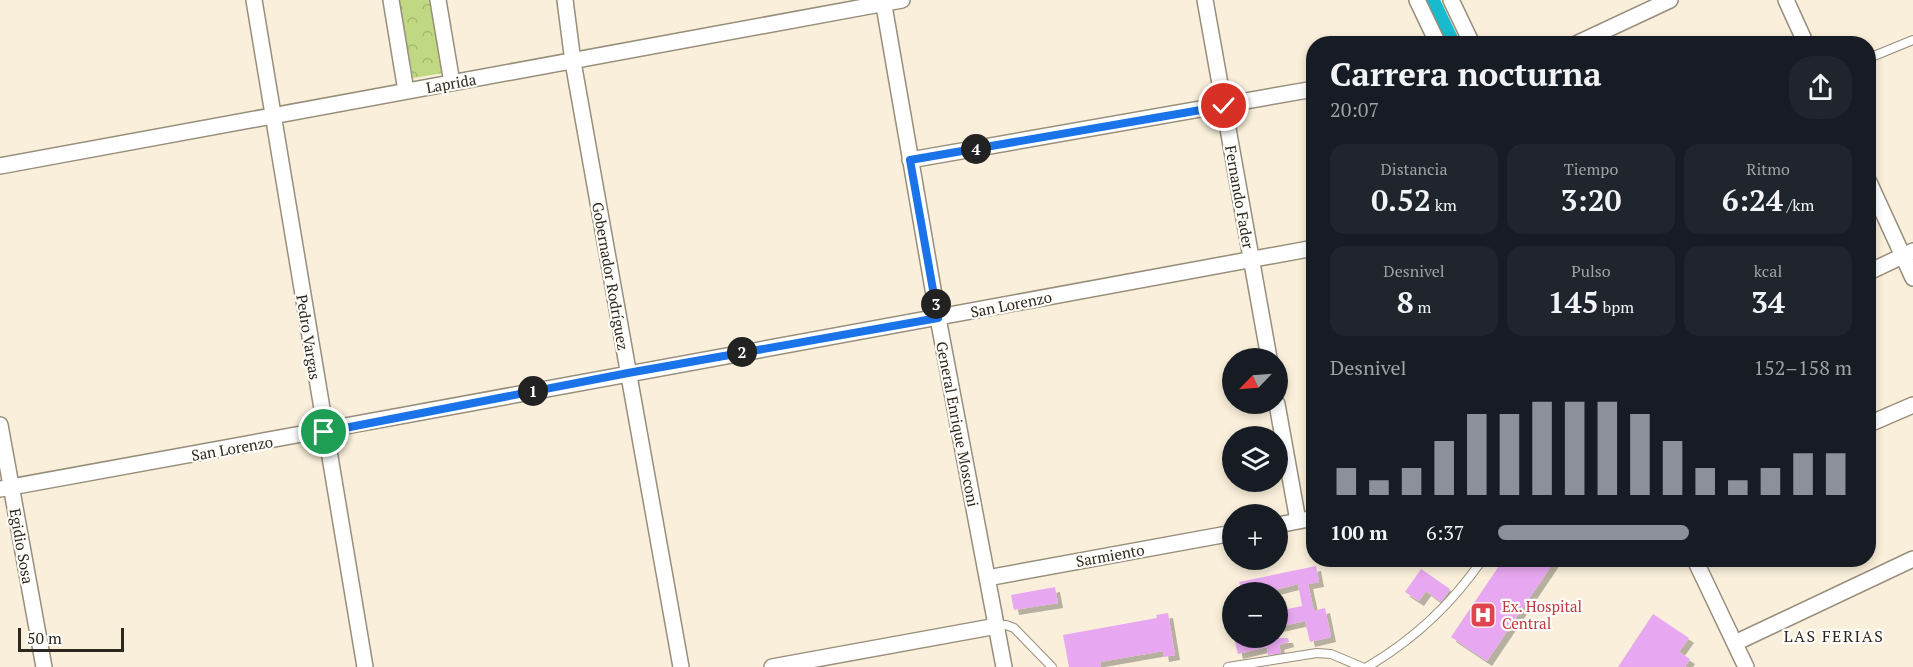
<!DOCTYPE html>
<html lang="es">
<meta charset="utf-8">
<style>
body{margin:0;font-family:"PT Serif",serif;background:#20242c;color:#f1f3f6;height:100vh;display:flex;flex-direction:column;font-size:22px;white-space:nowrap}
*{box-sizing:border-box;margin:0}
p{font-size:20px;color:#9ea1a6}
.icon{flex:none;width:33px;height:33px;fill:none;stroke:currentColor;stroke-width:2;stroke-linecap:round;stroke-linejoin:round}
.map{position:relative;flex:1;overflow:hidden}
.details{position:absolute;left:1306px;top:36px;width:570px;height:531px;display:flex;flex-direction:column;background:#171b24;border-radius:24px;box-shadow:0 3px 9px #0003}
.details>*{flex:none}
.needle{width:39px;rotate:245deg}
.buttons{position:absolute;left:1222px;top:348px;display:grid;gap:12px}
.buttons a{display:grid;place-items:center;width:66px;height:66px;border-radius:50%;background:#171b24;box-shadow:0 3px 9px #0003;font-size:30px}
.scale{position:absolute;left:18px;bottom:15px;width:106px;box-sizing:border-box;padding-left:6px;border:3px solid #2c2820;border-top:0;font-size:16px;line-height:21px;white-space:nowrap;color:#2c2820;-webkit-text-stroke:4px #fffdf9;paint-order:stroke}
.pin{position:absolute;display:grid;place-items:center;width:51px;height:51px;color:#fff;margin:-26px;border:3px solid #fff;border-radius:50%;box-shadow:0 2px 6px #0007}
.km{position:absolute;width:30px;height:30px;margin:-15px;border-radius:50%;background:#222;color:#fff;font-size:16px;line-height:30px;text-align:center}
.round{display:grid;place-items:center;flex:none;width:63px;height:63px;border-radius:24px;background:#20242c}
.overview{display:flex;align-items:center;justify-content:space-between;height:102px;padding:0 24px}
h1{font-size:33px;font-weight:800;line-height:45px}
.stats{display:grid;grid-template-columns:repeat(3,1fr);gap:9px;height:102px;padding:6px 24px}
.stats div{display:grid;align-content:center;border-radius:15px;background:#20242c;text-align:center}
.stats b{font-size:30px;font-weight:800}
.stats small{font-size:16px;font-weight:400}
.stats p{font-size:16px}
.chart{height:168px;padding:12px 24px}
.chart p{display:flex;justify-content:space-between}
.chart svg{width:100%;height:108px;margin-top:6px;stroke:#8c9099;stroke-width:6}
ul{padding:0 24px;list-style:none;font-size:20px}
li{display:grid;grid-template-columns:96px 72px 1fr;align-items:center;height:45px}
li i{height:15px;border-radius:8px;background:#8c9099}
.map>svg:first-child{display:block}
.forest{fill:url(#forest-crowns)}
.lines{fill:none;stroke-linecap:round;stroke-linejoin:round}
.canal{stroke:#18bace;stroke-width:15}
.building{fill:#e8a8f1;filter:url(#shadow)}
.service-casing{stroke:#978e7b;stroke-width:10}
.minor-casing{stroke:#978e7b;stroke-width:18}
.service{stroke:#fff;stroke-width:8}
.minor{stroke:#fff;stroke-width:15}
.route-casing{stroke:#fff;stroke-width:12}
.route{stroke:#1a73e8;stroke-width:8}
.labels{text-anchor:middle;dominant-baseline:central;stroke-width:4.5;stroke-linejoin:round;paint-order:stroke}
.street-label{font-size:15px;fill:#2c2820;stroke:#fffdf9}
.health-label{font-size:15px;fill:#be3a42;stroke:#fffdf9;text-anchor:start}
.neighbourhood-label{font-size:16px;letter-spacing:1.5px;fill:#2c2820;stroke:#fffdf9}
</style>
<div class="map">
<svg width="1913" height="667" viewBox="0 0 1913 667">
<defs>
<pattern id="forest-crowns" width="20" height="18" patternUnits="userSpaceOnUse" patternTransform="scale(1.5)"><rect width="20" height="18" fill="#bfd881"/><path d="M2 6a3 3 0 1 1 6 0M12 15a3 3 0 1 1 6 0" fill="none" stroke="#a4b96f"/></pattern>
<filter id="shadow"><feDropShadow dx="5" dy="5" stdDeviation="0" flood-color="#0004"/></filter>
</defs>
<rect width="100%" height="100%" fill="#f9efda"/>
<!-- forest -->
<path class="forest" d="M399,0H429L443,73L413,78Z"/>
<g class="lines">
<!-- canal -->
<path class="canal" d="M1432,0L1453,44"/>
</g>
<!-- building -->
<path class="building" d="M1503,560H1555L1487,661L1451,637Z
M1316,566L1319,582L1308,584L1314,611L1325,608L1331,637L1310,642L1305,621L1278,627V611L1302,606L1298,584L1267,592H1242L1239,582Z
M1421,569L1450,589L1441,602L1426,591L1419,601L1405,592Z
M1055,587L1058,603L1014,610L1011,595Z
M1168,613L1175,655L1164,657L1163,651L1100,662L1101,667H1069L1063,635L1157,618L1156,615Z
M1653,614L1689,638L1679,652L1690,659L1685,667H1618Z
M1234,638H1288L1289,642L1279,645L1281,653L1268,655L1267,647L1238,654Z"/>
<g class="lines">
<!-- service casing -->
<g class="service-casing">
<path id="service" d="M1869,58L1913,40
M997,626L1006,625L1014,628L1052,667
M1228,667L1317,653L1331,654L1362,667
M1367,667C1415,639 1451,605 1482,560"/>
</g>
<!-- minor casing -->
<g class="minor-casing">
<path id="minor" d="M254,0L365,667
M391,0L406,91
M438,0L452,83
M565,0L573,62L681,667
M883,0L938,318L1004,667
M1205,0L1269,358
M1417,0L1438,44
M1451,0L1472,44
M1786,0L1806,44
M1576,44L1670,0
M910,160L1314,89
M0,166L902,0
M1869,182L1913,278
M1869,272L1913,251
M1277,404L1298,521
M1869,424L1913,405
M0,425L44,667
M0,489C438,409 876,330 1314,248
M1278,525L1314,518
M1695,560L1746,667
M987,578L1233,533
M1735,643L1913,559
M772,667L997,626"/>
</g>
<!-- service -->
<use href="#service" class="service"/>
<!-- minor -->
<use href="#minor" class="minor"/>
</g>
<g class="lines">
<!-- route casing -->
<g class="route-casing">
<path id="route" d="M324,432L628,373L938,318L910,160L1224,106"/>
</g>
<!-- route -->
<use href="#route" class="route"/>
</g>
<!-- icons -->
<defs>
<g id="hospital-square" transform="scale(1.35)"><rect x="-9" y="-9" width="18" height="18" rx="4" fill="#e0444e" stroke="#fffdf9"/><path d="M-5-5h3v3.5h4V-5h3V5h-3V1.5h-4V5h-3Z" fill="#fff"/></g>
</defs>
<g fill-rule="evenodd">
<use href="#hospital-square" x="1483" y="615"/>
</g>
<g class="labels">
<!-- street labels -->
<g class="street-label">
<text transform="translate(451 83) rotate(-10)">Laprida</text>
<text transform="translate(1240 197) rotate(80)">Fernando Fader</text>
<text transform="translate(611 276) rotate(80)">Gobernador Rodríguez</text>
<text transform="translate(1011 304) rotate(-11)">San Lorenzo</text>
<text transform="translate(309 337) rotate(81)">Pedro Vargas</text>
<text transform="translate(958 424) rotate(79)">General Enrique Mosconi</text>
<text transform="translate(232 448) rotate(-10)">San Lorenzo</text>
<text transform="translate(22 546) rotate(80)">Egidio Sosa</text>
<text transform="translate(1110 555) rotate(-10)">Sarmiento</text>
</g>
<!-- health labels -->
<g class="health-label">
<text x="1502" y="606">Ex. Hospital<tspan x="1502" dy="17">Central</tspan></text>
</g>
<!-- neighbourhood labels -->
<g class="neighbourhood-label">
<text x="1834" y="636">LAS FERIAS</text>
</g>
</g>
</svg>
<div class="buttons">
<a><svg class="needle" viewBox="-14 -14 28 28"><path d="M0-13l5 13h-10z" fill="#e53935"/><path d="M0 13l5-13h-10z" fill="#9ea1a6"/></svg></a>
<a><svg class="icon" aria-label="layers" viewBox="0 0 24 24"><path d="M12 4l9 5-9 5-9-5zM3 14l9 5 9-5"/></svg></a>
<a>+</a>
<a>−</a>
</div>
<div class="scale">50 m</div>
<div class="pin" style="left:324px;top:432px;background:#1e9e55"><svg class="icon" aria-label="arrive" viewBox="0 0 24 24"><path d="M6 21V4h12l-3 4 3 4H6"/></svg></div>
<div class="pin" style="left:1224px;top:106px;background:#d93025"><svg class="icon" aria-label="check" viewBox="0 0 24 24"><path d="M5 12l5 5 9-10"/></svg></div>
<b class="km" style="left:533px;top:391px">1</b>
<b class="km" style="left:742px;top:352px">2</b>
<b class="km" style="left:936px;top:304px">3</b>
<b class="km" style="left:976px;top:149px">4</b>
<section class="details">
<div class="overview"><div><h1>Carrera nocturna</h1><p>20:07</p></div><a class="round"><svg class="icon" aria-label="share" viewBox="0 0 24 24"><path d="M12 15V3M7 8l5-5 5 5M5 13v7h14v-7"/></svg></a></div>
<div class="stats">
<div><p>Distancia</p><b>0.52<small> km</small></b></div>
<div><p>Tiempo</p><b>3:20</b></div>
<div><p>Ritmo</p><b>6:24<small> /km</small></b></div>
</div>
<div class="stats">
<div><p>Desnivel</p><b>8<small> m</small></b></div>
<div><p>Pulso</p><b>145<small> bpm</small></b></div>
<div><p>kcal</p><b>34</b></div>
</div>
<div class="chart"><p><span>Desnivel</span>152–158 m</p>
<svg viewBox="0 0 160 44" preserveAspectRatio="none"><path d="M5 44V33M15 44V38M25 44V33M35 44V22M45 44V11M55 44V11M65 44V6M75 44V6M85 44V6M95 44V11M105 44V22M115 44V33M125 44V38M135 44V33M145 44V27M155 44V27"/></svg>
</div>
<ul>
<li><b>100 m</b>6:37<i style="width:54%"></i></li>
</ul>
</section>
</div>
